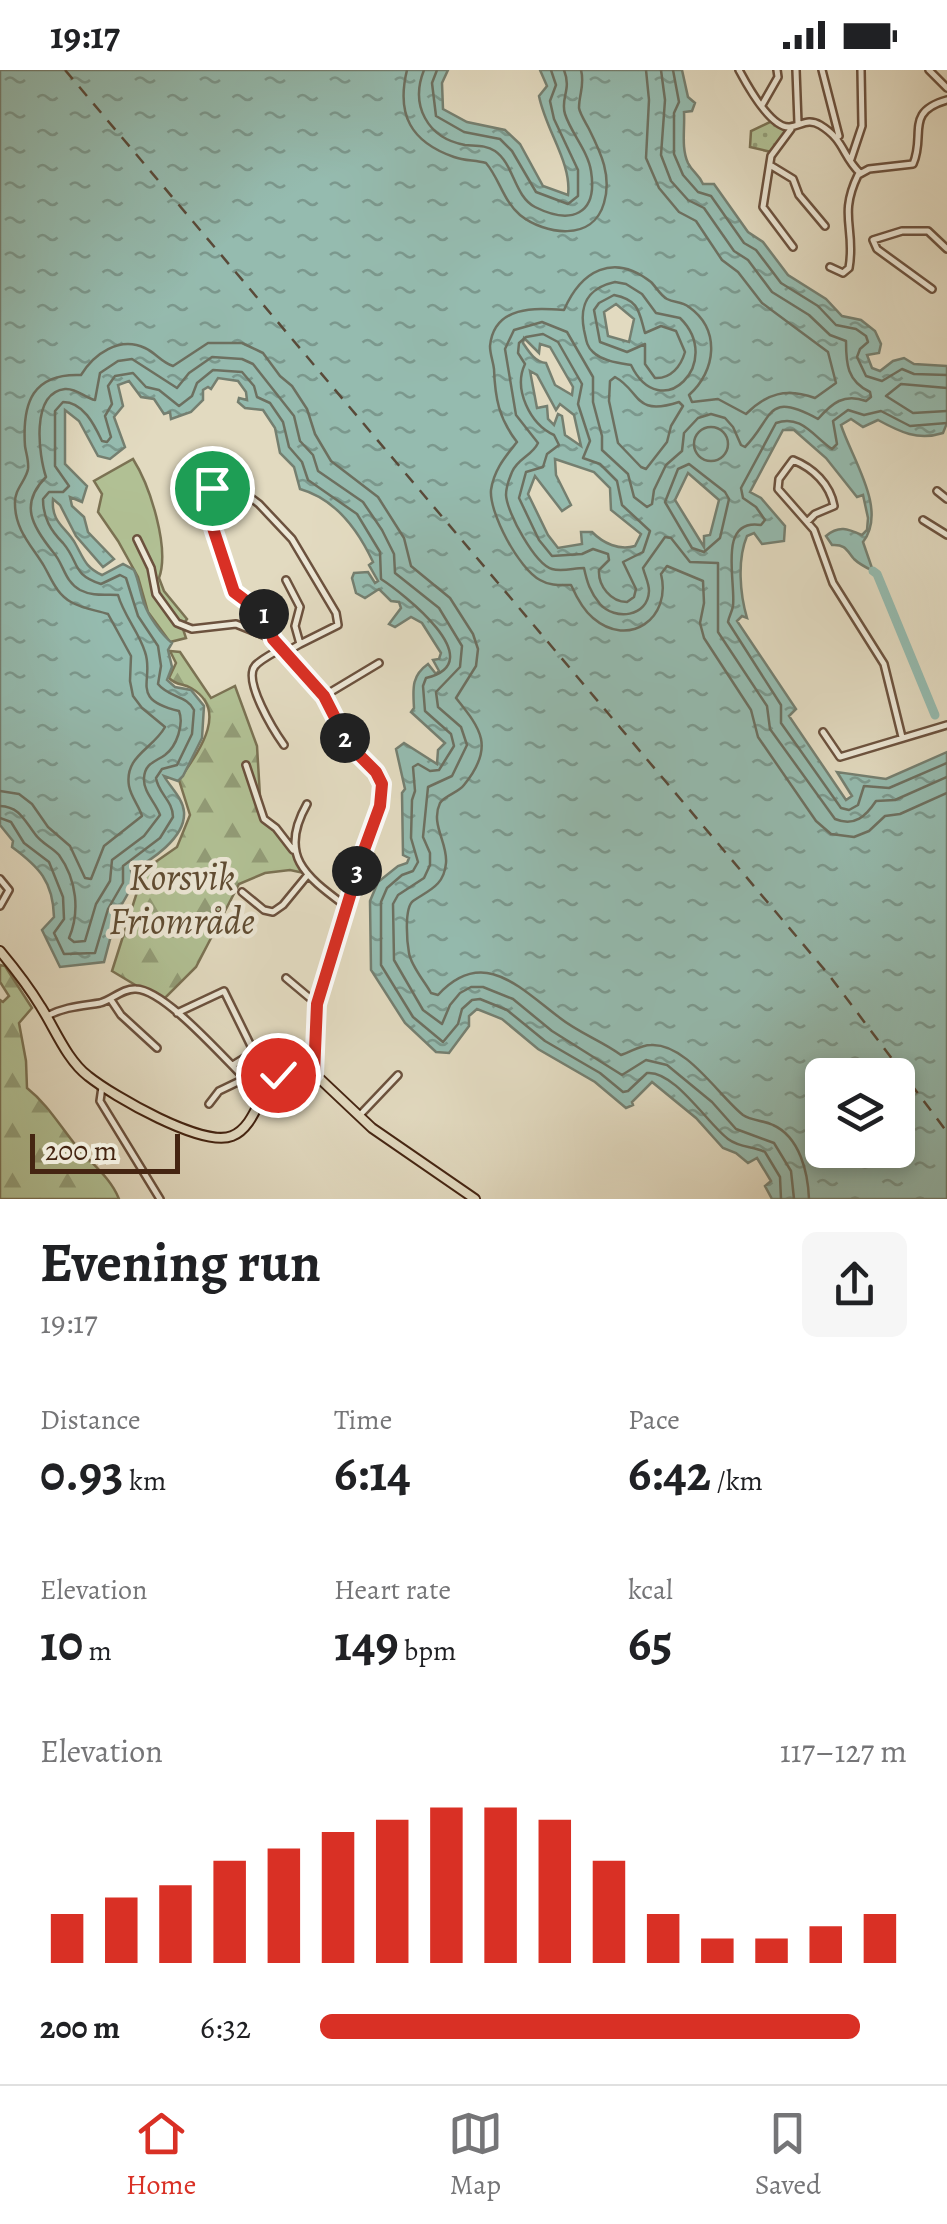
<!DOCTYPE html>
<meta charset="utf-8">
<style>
body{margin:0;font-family:Alegreya,serif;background:#f6f6f6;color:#202124;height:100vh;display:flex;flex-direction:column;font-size:38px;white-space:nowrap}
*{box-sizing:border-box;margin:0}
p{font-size:32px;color:#757577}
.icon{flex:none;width:55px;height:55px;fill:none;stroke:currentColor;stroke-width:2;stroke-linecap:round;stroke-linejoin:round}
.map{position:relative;height:1129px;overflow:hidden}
.sheet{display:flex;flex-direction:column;background:#fff;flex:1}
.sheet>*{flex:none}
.buttons{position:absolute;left:805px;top:988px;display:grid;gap:20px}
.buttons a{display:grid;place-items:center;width:110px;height:110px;border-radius:15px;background:#fff;box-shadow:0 5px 15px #0003;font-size:50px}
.scale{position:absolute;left:30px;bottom:25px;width:150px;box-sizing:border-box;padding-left:10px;border:5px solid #452512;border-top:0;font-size:28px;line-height:35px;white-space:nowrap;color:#452512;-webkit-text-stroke:8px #ece7d6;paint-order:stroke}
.pin{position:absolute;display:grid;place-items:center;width:85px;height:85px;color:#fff;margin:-42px;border:5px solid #fff;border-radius:50%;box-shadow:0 2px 10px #0007}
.km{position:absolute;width:50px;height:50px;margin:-25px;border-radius:50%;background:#222;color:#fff;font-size:28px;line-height:50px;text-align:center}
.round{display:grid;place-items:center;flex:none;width:105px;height:105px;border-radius:15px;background:#f6f6f6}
.head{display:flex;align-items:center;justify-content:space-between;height:170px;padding:0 40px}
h1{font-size:55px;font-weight:700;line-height:75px}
.metrics{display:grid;grid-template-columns:repeat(3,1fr);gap:15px;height:170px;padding:10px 40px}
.metrics div{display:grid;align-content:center}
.metrics b{font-size:50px;font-weight:700}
.metrics small{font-size:28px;font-weight:400}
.metrics p{font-size:28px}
.chart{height:280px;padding:20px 40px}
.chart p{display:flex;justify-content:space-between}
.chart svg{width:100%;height:180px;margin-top:10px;stroke:#d93025;stroke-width:6}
ul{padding:0 40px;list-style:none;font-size:32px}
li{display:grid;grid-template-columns:160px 120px 1fr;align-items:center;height:75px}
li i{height:25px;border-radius:12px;background:#d93025}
.status{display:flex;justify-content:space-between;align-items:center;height:70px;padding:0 50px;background:#fff;direction:ltr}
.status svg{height:28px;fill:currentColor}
.menu{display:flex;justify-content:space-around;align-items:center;height:140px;border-top:2px solid #e0e0e0;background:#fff;font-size:28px;color:#757577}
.menu a{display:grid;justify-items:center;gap:5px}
.menu .active{color:#d93025}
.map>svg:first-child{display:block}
.grass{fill:url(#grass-dots);stroke:#7b7253;stroke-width:2.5}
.forest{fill:url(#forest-firs);stroke:#7b7253;stroke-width:2.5}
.park{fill:#b1c094;stroke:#7b7253;stroke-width:2.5}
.water{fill:url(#water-ripples);stroke:#757f70;stroke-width:2.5;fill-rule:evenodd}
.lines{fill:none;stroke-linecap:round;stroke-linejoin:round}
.shore{stroke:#6d7060;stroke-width:2.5}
.river{stroke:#95bbaf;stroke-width:9}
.ferry{stroke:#594a39;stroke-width:2.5;stroke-dasharray:12 10;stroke-linecap:butt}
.minor-casing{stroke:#6c523e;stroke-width:10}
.major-casing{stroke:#452512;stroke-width:12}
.minor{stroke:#ece7d6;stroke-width:5}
.major{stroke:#e2dac0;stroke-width:8}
.route-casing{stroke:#fff;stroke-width:20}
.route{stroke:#d93025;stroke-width:12}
.labels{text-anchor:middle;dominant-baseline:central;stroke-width:9;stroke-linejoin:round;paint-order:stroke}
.park-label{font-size:38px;font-style:italic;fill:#604c32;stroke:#ece7d6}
</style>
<div class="status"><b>19:17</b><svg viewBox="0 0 49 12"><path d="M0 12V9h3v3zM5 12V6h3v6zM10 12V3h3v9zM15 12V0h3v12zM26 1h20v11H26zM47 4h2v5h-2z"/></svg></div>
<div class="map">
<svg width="947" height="1129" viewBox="0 0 947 1129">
<defs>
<pattern id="grass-dots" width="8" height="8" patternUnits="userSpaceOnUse" patternTransform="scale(2.5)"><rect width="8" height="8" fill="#b1c094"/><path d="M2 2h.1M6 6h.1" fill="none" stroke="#929c77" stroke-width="1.8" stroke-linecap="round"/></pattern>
<pattern id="forest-firs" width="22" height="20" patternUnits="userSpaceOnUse" patternTransform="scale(2.5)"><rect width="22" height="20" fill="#b1c094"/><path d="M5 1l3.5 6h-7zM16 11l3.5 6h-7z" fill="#929c77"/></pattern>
<pattern id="water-ripples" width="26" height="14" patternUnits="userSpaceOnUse" patternTransform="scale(2.5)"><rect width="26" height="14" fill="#95bbaf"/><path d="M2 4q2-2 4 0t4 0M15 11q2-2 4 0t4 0" fill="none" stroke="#7b988d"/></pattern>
</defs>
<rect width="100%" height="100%" fill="#e2dac0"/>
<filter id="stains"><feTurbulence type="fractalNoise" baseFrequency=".002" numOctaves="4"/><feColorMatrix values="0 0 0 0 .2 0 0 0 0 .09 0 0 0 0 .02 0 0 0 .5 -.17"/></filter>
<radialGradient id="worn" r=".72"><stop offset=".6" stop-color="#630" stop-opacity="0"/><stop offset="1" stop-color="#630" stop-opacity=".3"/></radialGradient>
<!-- grass -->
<path class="grass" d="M772,51L788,60L771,82L750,77L751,61Z"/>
<!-- forest -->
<path class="forest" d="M170,581L180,582L211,628L235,616L257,676L261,743L293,780L304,803L290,800L265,803L239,814L196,897L162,931L112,901L144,800L177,777L190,745L179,710C196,685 231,641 191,618C182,613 177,616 169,608L176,593Z
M0,895L5,896L32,938L19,953L26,991L27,1018C47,1034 58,1053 74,1073C89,1092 110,1106 119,1129H0V930L3,932L9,926L0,912Z"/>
<!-- park -->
<path class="park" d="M133,389C150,416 170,478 159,508L164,521L187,549L182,556L186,568L170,572L148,542L138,507L118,471L98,442L102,424L94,411Z"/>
<!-- water -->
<path class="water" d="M0,0H448L442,13L443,39L467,52L505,60L520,74L543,116L568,125C572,93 546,61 539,26L547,16L540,0H682L688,27L695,33L692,41L684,42C685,59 681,78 688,93C693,103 699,104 703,114H714L748,162L763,172L788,205L826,229L842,246L861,250L875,261L881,274L879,283L867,285L872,298L880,301L893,291L904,288L914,294L947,296V353L943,363C918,371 900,362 878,350L863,357L851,349L841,355C852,389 888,440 863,472L873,501C867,498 859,494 854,489C847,481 846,474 832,475L826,466C839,455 848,459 862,465L867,460L868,448L863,425L857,427L826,388L794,360H783L750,422L761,428L785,456L784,471L762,474L754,463L747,466C737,490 740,524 747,548L742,546L737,551L796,639L789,646L846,730L852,726L837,702L886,709L947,682V1129H772L765,1116L771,1111L757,1088L748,1093L736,1083L723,1078L696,1048L652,1012L632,1032L633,1035L626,1038L595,1012L538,979L502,949L477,939L469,946V956L449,983L436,982L405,953L371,900L370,831L378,812L398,796L407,793L409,788L403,785L402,723L405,719L396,679L404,673L437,694L438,680L445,673L411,642L414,638C413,619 411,606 428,594L436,604L439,601L433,590L439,589L441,583L422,553L411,547L395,557L389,554L401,538L399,532L391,531L379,519L365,528L356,523L352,508L354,503L368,502L375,513L378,511L369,495L373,492C359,462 336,429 300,419L294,397L280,383L275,358L263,340L245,338L238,332L239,328L247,330L246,322L238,311L218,308L211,319L208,317L203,320V330L191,342L171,349L170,342L164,344L154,329L141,327L129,311L118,315L123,336L114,347L125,377L110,389L98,386L79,351L65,340V394L87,416L82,432L70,427L72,436L84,447L88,462L114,489L103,497L76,466L60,435L53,429C51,453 66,457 75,473C84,489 85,497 102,505L123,494L134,500C139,511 140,522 144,533C148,546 162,565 172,573L168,580L172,597L167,610L175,617L191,620L204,636L202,668L183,706L178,711L164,706C170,717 183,728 184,742C186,768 150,791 131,801L135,811L117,843L104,892L60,897L42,860L54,847C53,811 39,797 12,777L13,771L0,755ZM616,234L634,249L629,272L608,266L604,242ZM524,268L539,283L540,274L550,277L573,317L572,325L555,315L546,293C535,292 529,282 523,273ZM530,301L537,305L556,340L560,334L574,345L581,376L565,365L562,346L558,344L554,355L548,349L547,336L537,338ZM555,389L594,402L610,418L611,440L641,464L635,476C619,481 603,473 592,462H581L582,474L558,478L548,465L528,424L535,406L562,441L571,435L556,405ZM688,403L719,430L710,465L704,466V477L675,430ZM898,1005V1080H822V1005Z"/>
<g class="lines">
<!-- shore -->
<path class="shore" d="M407,0C396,45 411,72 454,87C465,91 475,90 486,93C499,108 504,132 520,145C545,165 593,172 604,133C612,106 601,83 589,59C586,53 580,44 579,38C579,24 585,15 581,0
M424,0C410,35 427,68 465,75C476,76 486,75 495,81C514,94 514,126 535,137C571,155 598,145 591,101C588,81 571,63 565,44C560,28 572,20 564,0
M437,0L432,13L436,46L464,62L500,69L512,81L536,122L568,134L578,126V100L554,49L550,31L556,15L551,0
M646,0L649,30L646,88L659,118L679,142L696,151L722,190L738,202L762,233L828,282L836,313L815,328C786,318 767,323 746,344L718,329L692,332L689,325C716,301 721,260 689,237C682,231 675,233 667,229C661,226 656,217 651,212C613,182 581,201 564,240C536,238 494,235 490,276C490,284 493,291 494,299C495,328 499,349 517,372C506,386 494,399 491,420C489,443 519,499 540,510C550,516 560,515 571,515C576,526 583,540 593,548C629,579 672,548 661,504L667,496L703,511L704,533L700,553L704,568L751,640L758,667L816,751L831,764L854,767L869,761L885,746L900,744L947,723
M661,0L665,30L661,85L671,111L688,130L704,138L734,181L748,190L772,222L809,245L830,265L846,271C846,294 847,311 870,322L871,327L866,331C844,323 832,333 818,349C765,320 774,348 745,377L741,375L733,357L725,348L711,344L698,348L684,363L682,381L666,395L654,420L652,434L647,437L634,427L628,404L602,380V366L593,332V307L567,262L542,252L514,260L505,279L516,345L538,373C532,386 518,388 512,402C509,409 506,418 506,425C507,443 535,494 552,499C562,502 574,498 584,498C587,512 590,522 600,534C615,551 648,547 649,521C649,513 645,506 643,498L665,467L671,468L690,492L718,493V562L767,636L770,659L835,749C855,757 866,746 876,731L895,730L947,707
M673,0L679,32L674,43V84L683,105L698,122L711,126L744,173L756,180L781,213L818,236L836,255L856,259L866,266L868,272L860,279L857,287L866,306L882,311L902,299L914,304L947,305
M615,212L626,214L642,224L656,243L680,248C725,292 661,357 631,295C619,293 602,291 593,282C586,276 586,268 584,260C579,234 588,218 615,212Z
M614,225C640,230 639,243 645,263L661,256L676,261L685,282C681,296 671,309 655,308L645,294V274L627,282L600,272L594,240L599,233Z
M543,264L558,272L582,314L578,334L590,371L583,388L600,394L617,411L622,435L650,461L643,482L623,492L636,519L634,527L627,532C611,532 598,516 599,500L609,490L608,484L593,479L582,484L552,486L539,470L519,428L526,402L543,397L547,384L559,375L554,365C530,354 513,319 525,294L518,283L519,273L526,267Z
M615,307C641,321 633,347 679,332L683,336L671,356L667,372L646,399L641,397L618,373L609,331L610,311Z
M947,318L901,314L886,326L913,343L947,341
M947,353L910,356L881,341L864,345L848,340L833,351L837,374L832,379C813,366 801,344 776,353L741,418L743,428L756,437L765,450L761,455C717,448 736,511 733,536C732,542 729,546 728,552L781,635V653L841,738L849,740L858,735L864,716L889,718L947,693
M694 374a17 17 0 1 1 34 0a17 17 0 1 1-34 0Z
M689,394L725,422L729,429L720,468L704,482L692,478L665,432L678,399Z
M0,721L19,724L32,734L48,757L70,776L85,808L91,809L104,776L142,746C139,736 131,727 129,716C124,686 153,679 165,657L142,638L133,626L130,611L131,586L108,544C96,540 83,539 71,532C56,523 52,510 44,496C32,476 15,460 15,434C14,419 26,411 28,399C29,391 26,383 25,376C22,332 33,303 81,305C94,284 119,266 145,278C156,283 161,292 173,296L208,273H242L263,283L280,306L292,316L307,339L315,364L331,391L378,427L404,468L411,496L450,528L473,564L478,579L476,596L456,628C481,659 495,677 464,715C458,723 445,725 440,733C430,754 448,773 446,793C444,816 429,820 413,831C404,838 407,872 409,883C411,896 425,912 431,923L438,925C483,876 520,918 560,948C579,963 602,971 621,985C631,982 640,975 651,975C686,973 718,1025 743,1045C752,1051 763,1050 773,1055C800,1067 808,1103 809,1129
M0,736C20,737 24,750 35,764C41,773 52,777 59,785C77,810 80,842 69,868L74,872L85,871L96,834L110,811L112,790L144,766L160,745C156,733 143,722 144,708C145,693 155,692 165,685C177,676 184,654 179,641C128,629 155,610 145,582C139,562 124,546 118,525C105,524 94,527 80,520C64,511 64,494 53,482C32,456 19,434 46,407C39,386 30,323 65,319C77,318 85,328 95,330L100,303L118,291L132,289L177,318L189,303L212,287L242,289L253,294L294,346L300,371L313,385L318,401L363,432L382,460L394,484L395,503L439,538L462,576L460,597L436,622L438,637L461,657L467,675L452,706L428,717L423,767L430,783V795L424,808L398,825L393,834L394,890L423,940L442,954L450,935L460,923L471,917H483L513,929L552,961L622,1005L646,990L667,995L712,1032L736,1059L774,1073L791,1101L794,1129
M0,748L11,752L24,773L49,792L63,827L64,849L54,863L64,884L95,883L108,839L123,813V796L160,768L173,747C173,731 158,723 156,708L162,699L177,695L192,664L194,640C187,625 169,628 158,614L161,596L158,576L138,546L126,508L120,505L101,514C71,504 80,493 63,473C51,461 43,448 43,429L49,422H63L69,416L55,396V341L63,332C83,332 94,354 102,371L107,372L111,367L105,346L112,334L108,316L115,306L133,303L146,317L159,320L179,336L192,326L197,313L213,300L242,302L254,316L257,327L270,333L283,352L289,377L302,392L308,410L357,444L380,482L381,509C401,522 493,592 426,608L423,616L425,641L451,664L454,676L439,700L430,701L418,694L413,697L415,721L412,730L411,768L418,792L413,801L402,805L387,818L381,832V895L413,947L443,972L458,954L462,939L472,930L480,929L507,940L545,971L600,1003L623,1022L628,1021L647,1003C674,1000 707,1053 728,1069C740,1078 753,1076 765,1082L780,1107L781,1129"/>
<!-- river -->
<path class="river" d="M873,501L877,504L935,645"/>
<!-- ferry -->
<path class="ferry" d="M65,0L829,905L947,1062"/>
<!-- minor casing -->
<g class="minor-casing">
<path id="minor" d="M739,0C747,15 771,59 790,57C802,55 808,48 820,55C845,70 842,86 860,103
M796,0L798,53
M822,0L839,66
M929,0L947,18
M762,35L778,7L777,0
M791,59L771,86L763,137L793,177
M851,89L862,56L861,0
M770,95L793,109L799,125L825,156
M830,197L843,203L849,198C856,159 838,146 858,105L869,99L913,94C926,65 904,42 947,30
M932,219L877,179L873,170L902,161H928L947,179
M937,421L947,429
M923,450L947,465
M807,452L815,444L834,436C830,414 813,398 793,390L779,409L778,419L814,460L833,513L884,594L902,667
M137,469L151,498L156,524L177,553L192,559L236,554L273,569L324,626L354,683L380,708V736L317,934L314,1004
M286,510L300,537L295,556L300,574L286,582
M273,569C265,532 248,546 233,522C218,496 210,448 207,419L230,412L259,434L292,469L336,543L338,555L300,574
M282,578C274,583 261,589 255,596C243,611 274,661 284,675
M324,626L379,593
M823,662L840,687L947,655
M246,695L264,749L276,758L293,780
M307,734C277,787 307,807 347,837
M0,809L9,820L0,836
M242,822L264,840L273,842L283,835L306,807
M286,908L317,934
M111,930L121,945L157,978
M177,943L224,921L254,982L233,995
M47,946C64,937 81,936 100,933C112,930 123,918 136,919C168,920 235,1002 261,1024
M102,1017L100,1031L160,1129
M209,1034L219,1021L244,1009
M359,1046L398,1005"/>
</g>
<!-- major casing -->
<g class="major-casing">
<path id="major" d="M0,881C15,899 29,917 41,937C55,959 67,990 88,1006C113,1026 203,1078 232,1066C268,1052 259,973 319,1008L372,1058L475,1129"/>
</g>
<!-- minor -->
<use href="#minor" class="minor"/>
<!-- major -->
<use href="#major" class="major"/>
</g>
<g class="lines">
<!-- route casing -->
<g class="route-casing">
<path id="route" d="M212,418L207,419L211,452L234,522L266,546L273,569L324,626L349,675L376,702L382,714L380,736L364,780L317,934L314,1004L293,1000L278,1005"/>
</g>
<!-- route -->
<use href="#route" class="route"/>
</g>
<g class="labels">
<!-- park labels -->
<g class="park-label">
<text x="182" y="807">Korsvik<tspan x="182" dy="44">Friområde</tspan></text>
</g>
</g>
<rect width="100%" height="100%" filter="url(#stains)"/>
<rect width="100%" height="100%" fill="url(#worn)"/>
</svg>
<div class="buttons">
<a><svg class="icon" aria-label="layers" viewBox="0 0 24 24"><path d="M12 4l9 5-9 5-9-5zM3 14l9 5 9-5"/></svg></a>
</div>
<div class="scale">200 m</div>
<div class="pin" style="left:212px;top:418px;background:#1e9e55"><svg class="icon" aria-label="arrive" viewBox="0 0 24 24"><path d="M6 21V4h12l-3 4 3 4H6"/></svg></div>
<div class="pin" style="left:278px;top:1005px;background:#d93025"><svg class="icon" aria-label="check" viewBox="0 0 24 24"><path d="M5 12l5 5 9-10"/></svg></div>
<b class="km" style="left:264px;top:544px">1</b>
<b class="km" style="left:345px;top:668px">2</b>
<b class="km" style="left:357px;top:801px">3</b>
</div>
<section class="sheet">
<div class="head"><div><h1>Evening run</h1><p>19:17</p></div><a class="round"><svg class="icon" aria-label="share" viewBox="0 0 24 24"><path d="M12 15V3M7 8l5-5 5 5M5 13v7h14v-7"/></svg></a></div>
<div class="metrics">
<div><p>Distance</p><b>0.93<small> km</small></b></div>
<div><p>Time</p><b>6:14</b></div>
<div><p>Pace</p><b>6:42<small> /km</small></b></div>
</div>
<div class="metrics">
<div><p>Elevation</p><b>10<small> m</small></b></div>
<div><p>Heart rate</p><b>149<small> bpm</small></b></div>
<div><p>kcal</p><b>65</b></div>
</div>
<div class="chart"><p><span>Elevation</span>117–127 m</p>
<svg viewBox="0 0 160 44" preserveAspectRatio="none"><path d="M5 44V32M15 44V28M25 44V25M35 44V19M45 44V16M55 44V12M65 44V9M75 44V6M85 44V6M95 44V9M105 44V19M115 44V32M125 44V38M135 44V38M145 44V35M155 44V32"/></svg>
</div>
<ul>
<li><b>200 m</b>6:32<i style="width:92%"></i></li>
</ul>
</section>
<nav class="menu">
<a class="active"><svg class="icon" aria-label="home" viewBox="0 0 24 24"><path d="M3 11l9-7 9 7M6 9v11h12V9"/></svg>Home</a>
<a><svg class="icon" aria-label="map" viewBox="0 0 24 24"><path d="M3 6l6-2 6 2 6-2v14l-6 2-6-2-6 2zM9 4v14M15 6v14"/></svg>Map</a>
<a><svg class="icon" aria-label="saved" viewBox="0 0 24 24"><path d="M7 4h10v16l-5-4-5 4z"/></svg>Saved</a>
</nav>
